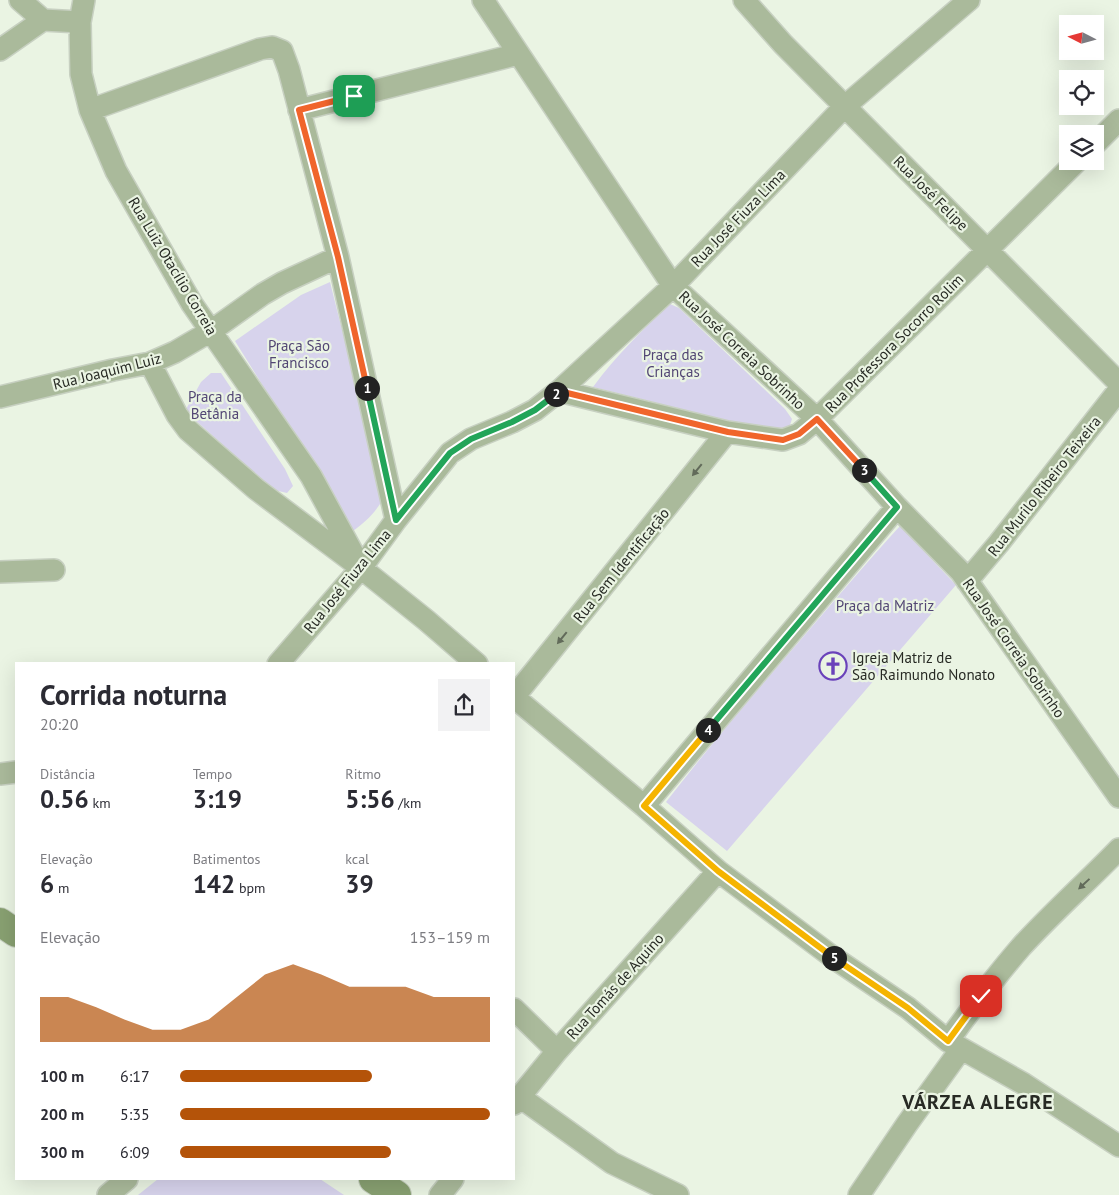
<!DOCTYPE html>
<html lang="pt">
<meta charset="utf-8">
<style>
body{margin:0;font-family:"PT Sans",sans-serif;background:#f2f2f3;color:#2b2b33;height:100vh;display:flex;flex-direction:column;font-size:19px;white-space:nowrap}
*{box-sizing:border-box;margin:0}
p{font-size:16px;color:#7c7c81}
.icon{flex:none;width:28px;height:28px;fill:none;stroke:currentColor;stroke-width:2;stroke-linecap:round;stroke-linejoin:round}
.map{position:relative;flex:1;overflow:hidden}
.drawer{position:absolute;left:15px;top:662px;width:500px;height:518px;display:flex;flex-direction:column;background:#fff;border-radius:0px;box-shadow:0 5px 20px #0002}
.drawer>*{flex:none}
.needle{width:32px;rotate:276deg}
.buttons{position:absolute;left:1059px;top:15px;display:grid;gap:10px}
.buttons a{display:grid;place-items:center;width:45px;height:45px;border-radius:0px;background:#fff;box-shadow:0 5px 20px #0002;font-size:25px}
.pin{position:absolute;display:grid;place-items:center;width:42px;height:42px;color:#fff;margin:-21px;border-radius:10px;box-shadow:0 2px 8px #0006}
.km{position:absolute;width:25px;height:25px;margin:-12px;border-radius:50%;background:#222;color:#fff;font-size:14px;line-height:25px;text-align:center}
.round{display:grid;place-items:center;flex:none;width:52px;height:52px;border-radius:0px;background:#f2f2f3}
.summary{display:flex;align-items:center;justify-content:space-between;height:85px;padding:0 25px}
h1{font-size:28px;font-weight:800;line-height:38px}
.stats{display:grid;grid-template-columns:repeat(3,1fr);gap:8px;height:85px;padding:5px 25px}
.stats div{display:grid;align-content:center}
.stats b{font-size:25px;font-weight:800}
.stats small{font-size:14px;font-weight:400}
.stats p{font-size:14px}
.chart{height:140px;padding:10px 25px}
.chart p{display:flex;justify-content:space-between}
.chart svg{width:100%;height:90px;margin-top:5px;fill:#b45309;opacity:.7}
ul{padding:0 25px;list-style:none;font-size:16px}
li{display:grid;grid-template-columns:80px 60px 1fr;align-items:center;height:38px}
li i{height:12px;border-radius:6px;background:#b45309}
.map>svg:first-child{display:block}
.green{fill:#d7d3ec}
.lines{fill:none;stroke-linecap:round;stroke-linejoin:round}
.minor-casing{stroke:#c7d0c1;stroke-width:24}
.secondary-casing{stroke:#c7d0c1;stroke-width:30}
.minor{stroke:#aaba9b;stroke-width:21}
.secondary{stroke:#88a071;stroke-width:28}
.oneway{fill:#626b5a}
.split-1-casing{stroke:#fff;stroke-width:10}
.split-2-casing{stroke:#fff;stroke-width:10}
.split-3-casing{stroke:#fff;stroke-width:10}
.split-4-casing{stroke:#fff;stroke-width:10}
.split-5-casing{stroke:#fff;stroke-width:10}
.split-6-casing{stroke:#fff;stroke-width:10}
.split-1{stroke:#f0652b;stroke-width:6}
.split-2{stroke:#22a559;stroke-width:6}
.split-3{stroke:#f0652b;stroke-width:6}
.split-4{stroke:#22a559;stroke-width:6}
.split-5{stroke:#f5b400;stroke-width:6}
.split-6{stroke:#f5b400;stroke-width:6}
.labels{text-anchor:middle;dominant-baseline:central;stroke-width:4.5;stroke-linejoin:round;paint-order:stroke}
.street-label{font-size:15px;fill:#272a24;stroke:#eaf4e3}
.park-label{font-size:15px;fill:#524674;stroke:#eaf4e3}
.poi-label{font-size:15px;fill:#272a24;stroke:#eaf4e3;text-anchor:start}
.district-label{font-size:20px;font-weight:bold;letter-spacing:1px;fill:#272a24;stroke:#eaf4e3}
</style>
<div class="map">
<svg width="1119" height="1195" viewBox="0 0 1119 1195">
<rect width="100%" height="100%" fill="#eaf4e3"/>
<!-- green -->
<path class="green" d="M330,282L384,497C376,512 367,521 353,531L235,341L301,295Z
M670,304L679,308L785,409L792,419L789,428L783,432L746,425L593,387C616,356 642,330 670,304Z
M211,373H221L285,469L293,486L287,493L274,490L260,478L185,411L201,382Z
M900,526L956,585L727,851L666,802C708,748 752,696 797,644C831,605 864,565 900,526Z
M158,1179H320L344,1195H138Z"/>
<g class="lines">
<!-- minor casing -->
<g class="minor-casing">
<path id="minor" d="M20,0L43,20
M84,0L80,22L81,74L90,110L116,171L192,304L311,476L361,568L426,620L477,664
M483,0L673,286L817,419L897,507L961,572L1119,797
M744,0L783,44L1119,383
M0,50L43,20L80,22
M90,110L260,49L272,47L282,51L289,70L338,257L396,520
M299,110L518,54
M1095,144L1119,120
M150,363L177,415L188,430L256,489L356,564
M559,391L727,432L783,440L799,434L817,419L1077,161
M0,397L113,370L150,363L175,352L211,331L263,294L282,283L338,257
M0,572L54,570
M967,581L999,543L1119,390
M278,664L361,568L396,520L450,453L471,439L512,422L535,410L559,391L673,286L844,107L969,0
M514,697L644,806L718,871L834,958L908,1008L948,1041L1024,1084L1119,1146
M514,697L727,432
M0,774L16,772
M644,806L897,507
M514,1009L557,1051
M948,1041C971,1009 995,977 1021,947C1052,913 1087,882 1119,849
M520,1097L612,1163L678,1195
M514,1104L557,1051L718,871
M108,1195L127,1179
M440,1195L453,1179
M859,1195L907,1124L961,1049"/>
</g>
<!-- secondary casing -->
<g class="secondary-casing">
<path id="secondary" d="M0,922L16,933
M373,1179L397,1195"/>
</g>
<!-- minor -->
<use href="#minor" class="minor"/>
<!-- secondary -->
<use href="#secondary" class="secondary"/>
</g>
<!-- one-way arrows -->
<defs><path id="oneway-solid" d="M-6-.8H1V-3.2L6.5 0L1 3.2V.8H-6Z" transform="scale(1.25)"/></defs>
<g class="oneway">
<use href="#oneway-solid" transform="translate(697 470) rotate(129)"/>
<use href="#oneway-solid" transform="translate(562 638) rotate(129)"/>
<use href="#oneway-solid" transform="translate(1084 884) rotate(137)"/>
</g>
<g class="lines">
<!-- split-1 casing -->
<g class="split-1-casing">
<path id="split-1" d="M354,96L299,110L338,257L367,388"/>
</g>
<!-- split-2 casing -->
<g class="split-2-casing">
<path id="split-2" d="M367,388L396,520L450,453L471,439L512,422L535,410L556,394"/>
</g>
<!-- split-3 casing -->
<g class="split-3-casing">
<path id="split-3" d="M556,394L559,391L728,432L783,440L799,434L817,419L864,470"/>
</g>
<!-- split-4 casing -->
<g class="split-4-casing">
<path id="split-4" d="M708,730L897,507L864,470"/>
</g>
<!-- split-5 casing -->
<g class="split-5-casing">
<path id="split-5" d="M708,730L644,806L718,871L834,958"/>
</g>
<!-- split-6 casing -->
<g class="split-6-casing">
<path id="split-6" d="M834,958L908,1008L948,1041L981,996"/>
</g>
<!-- split-1 -->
<use href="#split-1" class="split-1"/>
<!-- split-2 -->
<use href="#split-2" class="split-2"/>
<!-- split-3 -->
<use href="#split-3" class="split-3"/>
<!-- split-4 -->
<use href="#split-4" class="split-4"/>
<!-- split-5 -->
<use href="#split-5" class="split-5"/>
<!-- split-6 -->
<use href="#split-6" class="split-6"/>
</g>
<!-- icons -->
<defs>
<g id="church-ring" transform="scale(1.4375)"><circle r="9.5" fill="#eaf4e3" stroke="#6a42ba" stroke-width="1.5"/><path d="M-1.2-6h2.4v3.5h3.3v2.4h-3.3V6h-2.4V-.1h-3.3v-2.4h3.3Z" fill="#6a42ba"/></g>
</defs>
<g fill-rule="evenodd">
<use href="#church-ring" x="833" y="666"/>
</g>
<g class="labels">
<!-- street labels -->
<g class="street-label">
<text transform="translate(931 193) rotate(45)">Rua José Felipe</text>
<text transform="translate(738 218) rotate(-46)">Rua José Fiuza Lima</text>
<text transform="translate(173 266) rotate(59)">Rua Luiz Otacílio Correia</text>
<text transform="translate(894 343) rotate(-45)">Rua Professora Socorro Rolim</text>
<text transform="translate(742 350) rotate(43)">Rua José Correia Sobrinho</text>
<text transform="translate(107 371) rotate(-14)">Rua Joaquim Luiz</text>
<text transform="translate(1044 486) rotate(-52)">Rua Murilo Ribeiro Teixeira</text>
<text transform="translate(621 565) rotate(-51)">Rua Sem Identificação</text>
<text transform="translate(347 581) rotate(-51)">Rua José Fiuza Lima</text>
<text transform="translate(1014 648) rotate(55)">Rua José Correia Sobrinho</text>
<text transform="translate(615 986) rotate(-48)">Rua Tomás de Aquino</text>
</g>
<!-- park labels -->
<g class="park-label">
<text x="299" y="345">Praça São<tspan x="299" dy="17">Francisco</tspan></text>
<text x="673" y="354">Praça das<tspan x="673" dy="17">Crianças</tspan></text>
<text x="215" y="396">Praça da<tspan x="215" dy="17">Betânia</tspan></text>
<text x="885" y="605">Praça da Matriz</text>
</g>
<!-- poi labels -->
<g class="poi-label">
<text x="852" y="657">Igreja Matriz de<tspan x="852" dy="17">São Raimundo Nonato</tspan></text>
</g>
<!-- district labels -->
<g class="district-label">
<text x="978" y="1102">VÁRZEA ALEGRE</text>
</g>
</g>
</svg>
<div class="buttons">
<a><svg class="needle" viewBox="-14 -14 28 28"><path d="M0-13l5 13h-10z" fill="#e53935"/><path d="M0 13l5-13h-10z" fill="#7c7c81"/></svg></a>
<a><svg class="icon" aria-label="locate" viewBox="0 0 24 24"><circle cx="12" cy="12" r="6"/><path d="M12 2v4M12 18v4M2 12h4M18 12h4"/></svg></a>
<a><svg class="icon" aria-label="layers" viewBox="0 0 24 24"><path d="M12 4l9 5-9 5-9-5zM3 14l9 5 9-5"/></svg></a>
</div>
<div class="pin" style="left:354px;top:96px;background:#1e9e55"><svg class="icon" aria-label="arrive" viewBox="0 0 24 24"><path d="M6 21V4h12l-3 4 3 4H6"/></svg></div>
<div class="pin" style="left:981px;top:996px;background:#d93025"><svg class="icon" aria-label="check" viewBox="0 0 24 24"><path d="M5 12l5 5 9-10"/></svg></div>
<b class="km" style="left:367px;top:388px">1</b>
<b class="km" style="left:556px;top:394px">2</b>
<b class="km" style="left:864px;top:470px">3</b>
<b class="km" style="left:708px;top:730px">4</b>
<b class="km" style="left:834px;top:958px">5</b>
<section class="drawer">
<div class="summary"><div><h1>Corrida noturna</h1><p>20:20</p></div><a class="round"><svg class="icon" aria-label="share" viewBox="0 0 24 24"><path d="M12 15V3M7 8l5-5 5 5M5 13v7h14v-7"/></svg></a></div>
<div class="stats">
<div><p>Distância</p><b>0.56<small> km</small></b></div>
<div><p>Tempo</p><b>3:19</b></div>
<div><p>Ritmo</p><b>5:56<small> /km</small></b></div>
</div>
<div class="stats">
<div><p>Elevação</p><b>6<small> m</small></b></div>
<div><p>Batimentos</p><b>142<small> bpm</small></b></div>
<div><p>kcal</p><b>39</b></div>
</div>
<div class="chart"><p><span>Elevação</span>153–159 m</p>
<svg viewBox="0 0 160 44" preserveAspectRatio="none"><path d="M0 44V22L10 22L20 27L30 33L40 38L50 38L60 33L70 22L80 11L90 6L100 11L110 17L120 17L130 17L140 22L150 22L160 22V44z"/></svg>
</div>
<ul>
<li><b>100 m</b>6:17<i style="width:62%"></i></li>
<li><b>200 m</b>5:35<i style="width:100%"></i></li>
<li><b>300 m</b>6:09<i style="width:68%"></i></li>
</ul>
</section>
</div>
